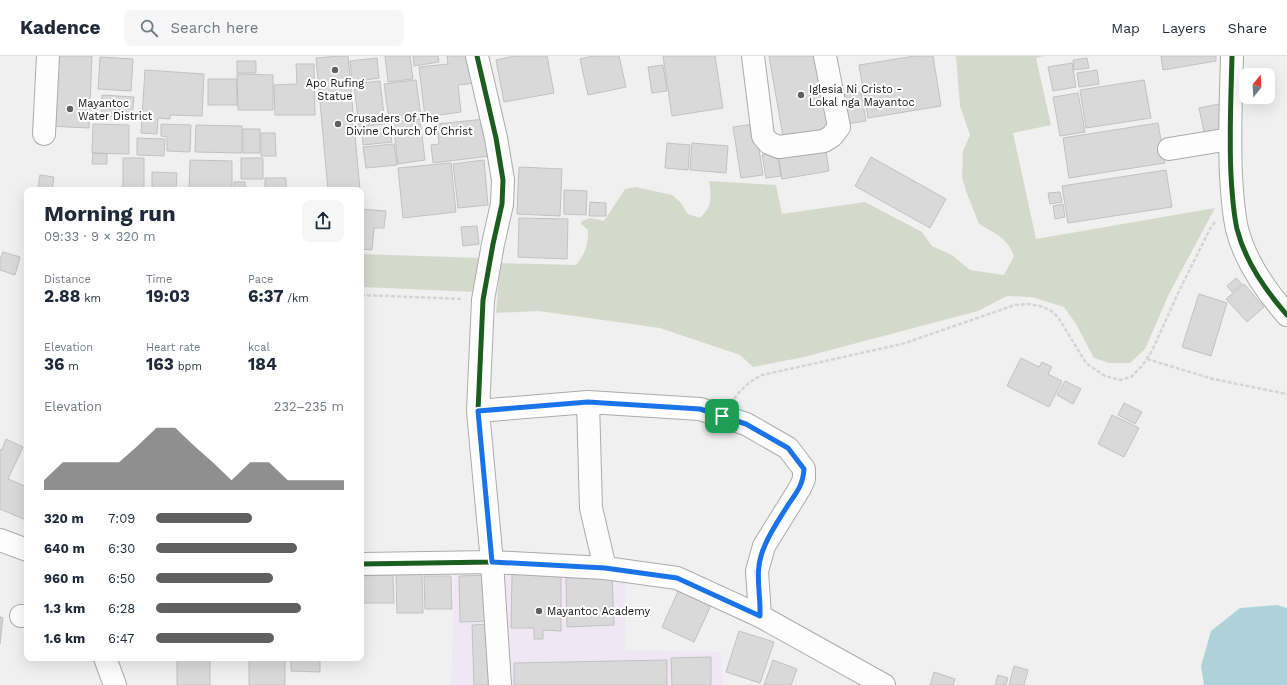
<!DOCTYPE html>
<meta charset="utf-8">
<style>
body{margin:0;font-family:"Work Sans",sans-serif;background:#f6f6f7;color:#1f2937;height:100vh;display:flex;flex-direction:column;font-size:15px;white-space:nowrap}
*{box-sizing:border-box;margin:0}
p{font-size:13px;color:#747a83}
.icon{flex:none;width:22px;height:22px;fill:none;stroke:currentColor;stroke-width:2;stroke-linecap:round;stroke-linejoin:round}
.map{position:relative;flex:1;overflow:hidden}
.panel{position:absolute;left:24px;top:131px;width:340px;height:474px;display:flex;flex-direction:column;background:#fff;border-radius:8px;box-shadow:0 4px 16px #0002}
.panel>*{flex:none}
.needle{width:26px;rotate:18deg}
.fabs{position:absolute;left:1239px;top:12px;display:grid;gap:8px}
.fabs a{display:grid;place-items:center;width:36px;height:36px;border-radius:8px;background:#fff;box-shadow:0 4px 16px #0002;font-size:20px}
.pin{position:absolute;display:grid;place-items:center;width:34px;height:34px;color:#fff;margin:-17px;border-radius:8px;box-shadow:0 2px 6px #0006}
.round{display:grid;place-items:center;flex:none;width:42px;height:42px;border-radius:8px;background:#f6f6f7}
.summary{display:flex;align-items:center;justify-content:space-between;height:68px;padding:0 20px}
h1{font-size:22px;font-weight:700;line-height:30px}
.stats{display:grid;grid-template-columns:repeat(3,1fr);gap:6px;height:68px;padding:4px 20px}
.stats div{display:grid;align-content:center}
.stats b{font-size:17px;font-weight:700}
.stats small{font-size:11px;font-weight:400}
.stats p{font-size:11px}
.chart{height:112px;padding:8px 20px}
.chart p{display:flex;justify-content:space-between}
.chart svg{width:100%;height:72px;margin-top:4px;fill:#606061;opacity:.7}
ul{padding:0 20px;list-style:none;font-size:13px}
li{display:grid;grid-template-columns:64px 48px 1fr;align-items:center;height:30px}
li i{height:10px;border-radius:5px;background:#606061}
header{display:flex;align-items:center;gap:24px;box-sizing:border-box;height:56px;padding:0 20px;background:#fff;border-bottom:1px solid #e0e1e3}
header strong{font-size:19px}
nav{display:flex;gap:22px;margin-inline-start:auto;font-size:14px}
.search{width:280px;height:36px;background:#f6f6f7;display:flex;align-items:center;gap:10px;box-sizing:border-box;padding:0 14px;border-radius:8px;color:#747a83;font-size:15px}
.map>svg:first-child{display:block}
.education{fill:#efe7f3}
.green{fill:#d4d9cc}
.water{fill:#afd2d8}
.building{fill:#d9d9da;stroke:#c1c1c1}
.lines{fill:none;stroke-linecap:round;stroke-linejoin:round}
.minor-casing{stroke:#ababac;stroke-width:24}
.path{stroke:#d4d4d4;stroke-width:2.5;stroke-dasharray:4 2;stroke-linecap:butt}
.minor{stroke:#fdfdfd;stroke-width:22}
.cycleway-casing{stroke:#fff;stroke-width:8}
.cycleway{stroke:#1b5e20;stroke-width:5}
.route-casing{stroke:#fff;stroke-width:8}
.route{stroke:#1a73e8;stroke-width:5}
.poi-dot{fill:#606061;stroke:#fff;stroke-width:1.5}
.labels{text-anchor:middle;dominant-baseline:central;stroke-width:4;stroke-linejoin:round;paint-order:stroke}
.poi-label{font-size:11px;fill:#131313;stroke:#fff;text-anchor:start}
</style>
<header>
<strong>Kadence</strong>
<div class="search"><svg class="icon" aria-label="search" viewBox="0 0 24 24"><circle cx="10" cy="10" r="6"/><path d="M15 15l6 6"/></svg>Search here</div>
<nav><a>Map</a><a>Layers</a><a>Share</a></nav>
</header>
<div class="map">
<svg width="1287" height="629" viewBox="0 0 1287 629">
<rect width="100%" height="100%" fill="#f0f0f1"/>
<!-- education -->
<path class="education" d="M455,513L626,517L625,594L721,596L723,629H451Z"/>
<!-- green -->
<path class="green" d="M956,0H1044L1036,2L1051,69L1013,77L1036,183L1215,152L1169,238L1145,293L1130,307H1109L1094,302L1076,268L1064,251L1032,241L1007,240L978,255L804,301L753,311L740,299L660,272L539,255L496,257L500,207L576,209C586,196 588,190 588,174L581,168L582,165L590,162L604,165L625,133L636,131L672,139L680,146L688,158L700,162C712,150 712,142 709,125L776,129L782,158L865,146L922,176L932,190L952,199L970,214L1004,219L1014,200C1008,182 994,177 979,168L966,135L962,121L963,95L970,79L960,50Z
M361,198L480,202L477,236L361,231Z"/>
<!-- water -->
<path class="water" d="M1277,549L1287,552V629H1204L1201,610L1211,575L1240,552Z"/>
<!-- building -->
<path class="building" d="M52,0H92L89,72L49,70Z
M339,0H348L360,134H328L316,2Z
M385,0H410L413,23L388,26Z
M413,0H438L439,6L414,10Z
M447,0H472L475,27L458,29L461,56L425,61L419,11L448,8Z
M515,0H547L554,37L504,46L496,4Z
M594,0H619L626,31L588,39L580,3Z
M663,0H715L723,52L672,60Z
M769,0H820L833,78L784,86Z
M915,0H933L941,50L868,62L859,9Z
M1161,0H1216V5L1163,14Z
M100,1L133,3L131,35L98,33Z
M377,2L379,22L352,26L350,5Z
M1087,2L1089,12L1074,14L1073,4Z
M237,5H256V17H237Z
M1072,7L1076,31L1053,35L1048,11Z
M296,8H314L315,59H275L274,29L297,28Z
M663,9L667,35L652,37L648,11Z
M145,14L204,18L202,60L170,59V63L158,62L157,78L141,77Z
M1097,14L1099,28L1079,31L1077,17Z
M237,18L273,19V54H238Z
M208,23H237V49H208Z
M416,24L421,60L389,64L384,28Z
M1144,24L1151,62L1086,72L1080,34Z
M380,25L385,68L359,71L354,28Z
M861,36L866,65L846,68L841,39Z
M1078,37L1085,76L1060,80L1053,41Z
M102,39L134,41L132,62L101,60Z
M1219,48L1224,73L1204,76L1199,52Z
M420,63L425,104L398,108L393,66Z
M485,63L490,100L433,107L431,89L439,88L437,68Z
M1158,67L1165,107L1069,122L1063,82Z
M93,68L129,69V98L92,97Z
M161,68L191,69L190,96L167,95V81L161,80Z
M755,68L763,119L741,122L733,71Z
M196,69L242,70V97L195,96Z
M243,73H260V97H243Z
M390,73L392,86L363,89L362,76Z
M261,77H275L276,100H261Z
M137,82L165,83L164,100L137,99Z
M667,87L690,89L688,114L665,112Z
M692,87L728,90L726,117L690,114Z
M394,88L397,109L366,112L363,91Z
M825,89L829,115L782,123L778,97Z
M93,97L107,98V108H92Z
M777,97L781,120L766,122L762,99Z
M871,101L946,143L930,172L855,130Z
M123,102H144V134H123Z
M241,102H263V123H241Z
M190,104L232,105V134H189Z
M484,104L488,149L458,152L453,108Z
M451,107L456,156L403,162L398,112Z
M519,111L562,113L560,160L517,158Z
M1166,114L1172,151L1068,167L1062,130Z
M152,116L177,117L176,134H152Z
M40,119L54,121L52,134L38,133Z
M265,122H286V134H265Z
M234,126H245V134H234Z
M564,134L587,135L586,159L564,158Z
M1060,136L1062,146L1050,148L1048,137Z
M590,146L606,147V160H589Z
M1063,148L1065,161L1055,163L1053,150Z
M361,153L386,155L384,172H374L372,194L361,193Z
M519,162L568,163L567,203L518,201Z
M477,170L479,188L463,190L461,171Z
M3,196L20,201L15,219L0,214V204Z
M1236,222L1242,228L1232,236L1227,230Z
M1244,228L1264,251L1247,266L1226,243Z
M1199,238L1227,247L1211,300L1182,291Z
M1021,302L1039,311L1042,306L1052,311L1048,318L1062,325L1049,351L1007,330Z
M1065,325L1081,333L1073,348L1057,339Z
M1124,347L1142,356L1135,368L1118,359Z
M1112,359L1139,372L1124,401L1098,388Z
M6,383L23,391L8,423L27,431V461L26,464L0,453V393L2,394Z
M422,518L423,557H397L396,519Z
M512,518H561V575L543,574V583H534V572H511Z
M393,519L394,547H361V520Z
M491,519L492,565L460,566L459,520Z
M424,520H451L452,553H425Z
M612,520L614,569L567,571L566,522Z
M680,531L712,547L694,586L662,571Z
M0,561L3,562L0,588Z
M493,568L494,629H474L472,569Z
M739,575L774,586L760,627L726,616Z
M711,601V629H672L671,602Z
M249,602H285V629H249Z
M291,602H320V616L291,615Z
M177,604H210V629H177Z
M667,604V629H514V607Z
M773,604L797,613L791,629H764Z
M1014,610L1028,614L1024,629H1009Z
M934,616L955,623L953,629H930Z
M998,619L1008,622L1006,629H995Z"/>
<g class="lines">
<!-- minor casing -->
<g class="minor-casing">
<path id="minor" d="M753,0L763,80L769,87L779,91L824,85L832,80L839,71L825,0
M1232,0C1231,40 1229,79 1231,119C1232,137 1233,155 1237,173C1245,205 1266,235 1287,259
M44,78L48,0
M1169,93L1230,83
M588,346L591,452L605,512
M478,355L588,346L700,353L746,368L788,392L804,413V423L800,432L764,490L757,515L760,560
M0,484L27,494
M361,508L492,506L478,355L483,244L493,188L502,148L503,124L496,82L477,0
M21,560H27
M105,602L115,629
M500,629L492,506L605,512L677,522L760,560L884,629"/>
</g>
<!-- path -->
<path class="path" d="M361,239L462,243
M1147,303L1213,323L1287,338
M734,343C742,332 750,325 762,319L902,288L1015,249L1027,248L1040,250L1050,254L1058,261L1086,307L1105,320L1120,324L1131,321L1142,310L1152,295L1179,235L1211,171L1215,166"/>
<!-- minor -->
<use href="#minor" class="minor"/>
<!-- cycleway casing -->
<g class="cycleway-casing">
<path id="cycleway" d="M1232,0C1231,40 1229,79 1231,119C1232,137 1233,155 1237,173C1245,205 1266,235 1287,259
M478,355L588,346L700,353L746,368L788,392L804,413V423L800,432L764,490L757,515L760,560
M361,508L492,506L478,355L483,244L493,188L502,148L503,124L496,82L477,0"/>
</g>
<!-- cycleway -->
<use href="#cycleway" class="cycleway"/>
</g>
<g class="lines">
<!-- route casing -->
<g class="route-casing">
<path id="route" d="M588,346L700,353L746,368L788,392L804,413C803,429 797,436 788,449C780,462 771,475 765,489C753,515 761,534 760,560L677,522L605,512L492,506L478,355Z"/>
</g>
<!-- route -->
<use href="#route" class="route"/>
</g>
<!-- markers -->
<g class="poi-dot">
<circle cx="335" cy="14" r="4"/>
<circle cx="801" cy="39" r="4"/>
<circle cx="70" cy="53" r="4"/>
<circle cx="338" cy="68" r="4"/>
<circle cx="539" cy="555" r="4"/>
</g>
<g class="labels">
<!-- poi labels -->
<g class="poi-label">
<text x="335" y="27" text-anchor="middle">Apo Rufing<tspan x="335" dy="13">Statue</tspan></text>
<text x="809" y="33">Iglesia Ni Cristo -<tspan x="809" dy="13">Lokal nga Mayantoc</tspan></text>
<text x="78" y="47">Mayantoc<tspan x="78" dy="13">Water District</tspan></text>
<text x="346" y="62">Crusaders Of The<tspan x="346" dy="13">Divine Church Of Christ</tspan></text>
<text x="547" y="555">Mayantoc Academy</text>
</g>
</g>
</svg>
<div class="fabs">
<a><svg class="needle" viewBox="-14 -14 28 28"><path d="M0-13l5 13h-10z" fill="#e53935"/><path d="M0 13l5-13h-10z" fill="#747a83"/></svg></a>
</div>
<div class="pin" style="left:722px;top:360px;background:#1e9e55"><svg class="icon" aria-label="arrive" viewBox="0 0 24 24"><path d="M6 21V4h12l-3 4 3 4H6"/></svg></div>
<section class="panel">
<div class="summary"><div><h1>Morning run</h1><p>09:33 · 9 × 320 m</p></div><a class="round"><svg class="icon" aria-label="share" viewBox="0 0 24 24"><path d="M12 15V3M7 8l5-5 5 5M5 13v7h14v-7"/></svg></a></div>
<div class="stats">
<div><p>Distance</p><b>2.88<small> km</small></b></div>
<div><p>Time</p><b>19:03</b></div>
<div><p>Pace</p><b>6:37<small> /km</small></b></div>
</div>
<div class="stats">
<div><p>Elevation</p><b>36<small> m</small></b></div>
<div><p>Heart rate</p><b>163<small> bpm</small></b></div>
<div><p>kcal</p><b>184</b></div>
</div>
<div class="chart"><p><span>Elevation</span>232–235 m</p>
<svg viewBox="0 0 160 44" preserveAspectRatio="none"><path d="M0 44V38L10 27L20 27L30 27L40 27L50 17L60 6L70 6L80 17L90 27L100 38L110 27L120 27L130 38L140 38L150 38L160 38V44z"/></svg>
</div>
<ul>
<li><b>320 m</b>7:09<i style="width:51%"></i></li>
<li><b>640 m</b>6:30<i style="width:75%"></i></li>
<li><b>960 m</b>6:50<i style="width:62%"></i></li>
<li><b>1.3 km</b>6:28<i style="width:77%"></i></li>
<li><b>1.6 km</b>6:47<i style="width:63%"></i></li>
</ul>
</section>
</div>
